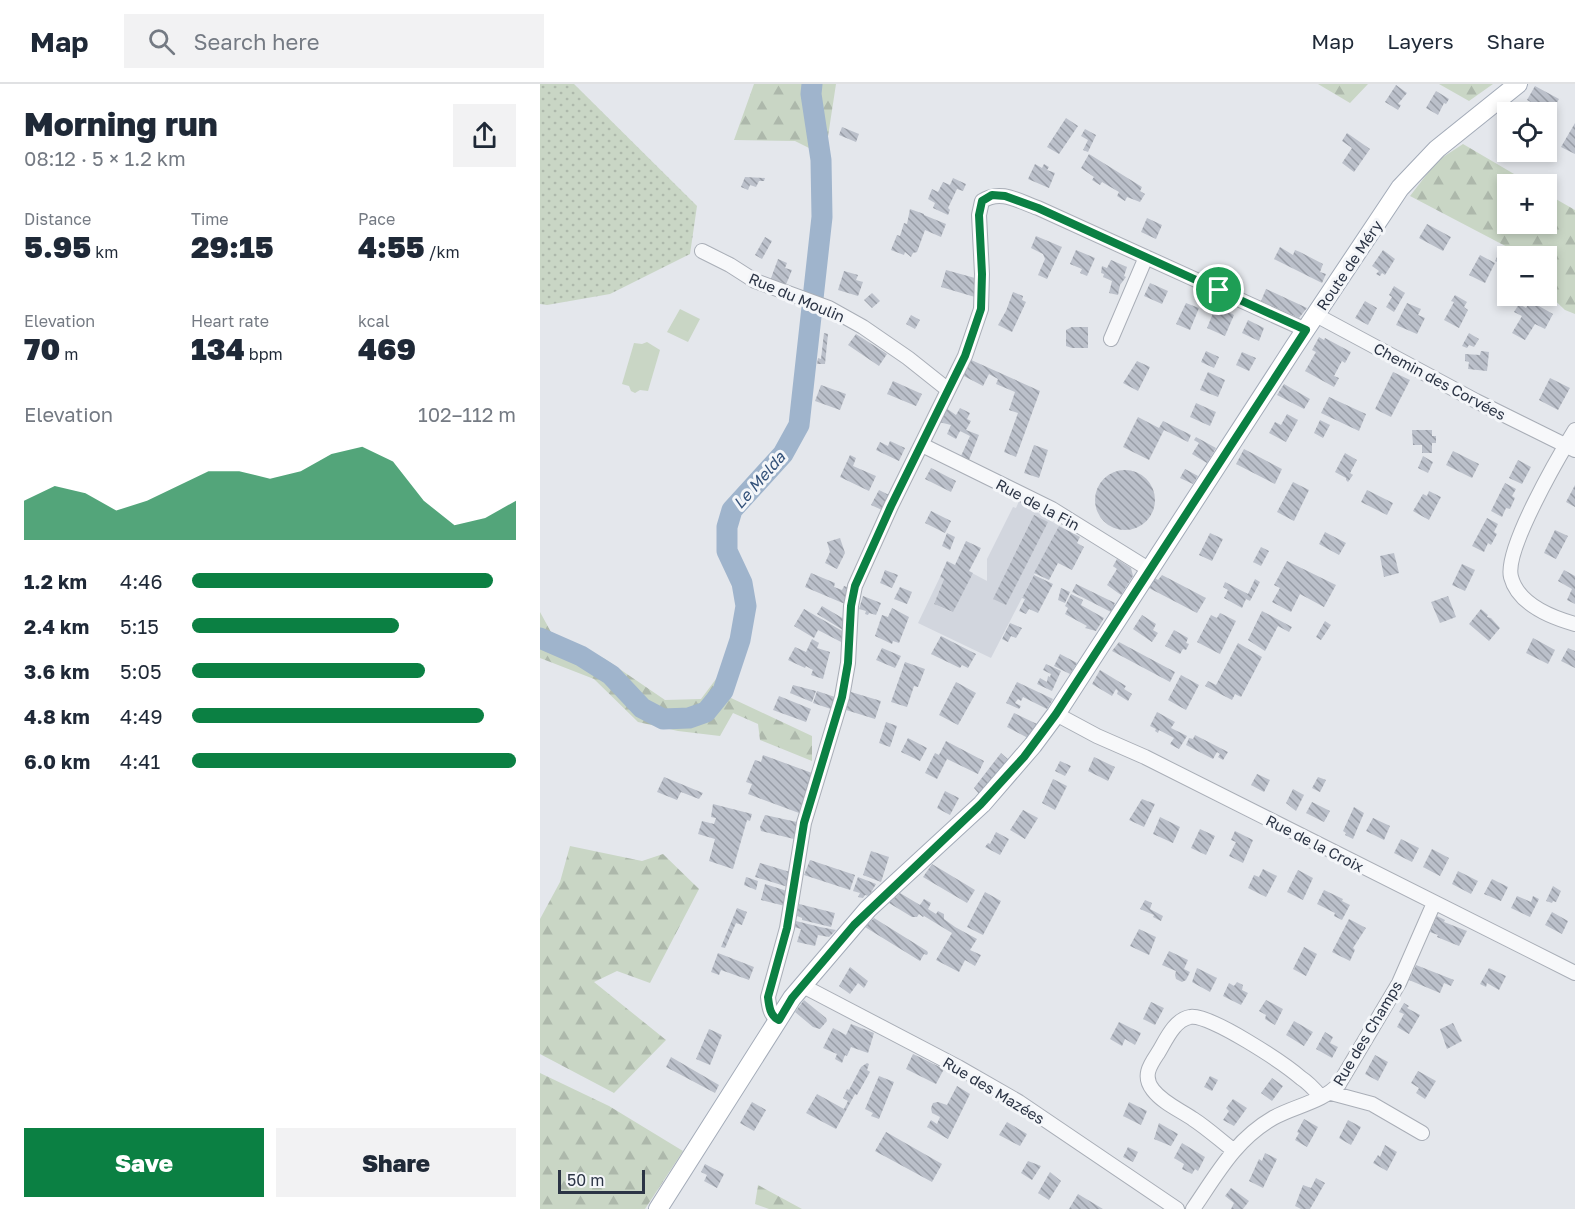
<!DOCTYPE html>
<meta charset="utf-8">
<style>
body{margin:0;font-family:"Golos Text",sans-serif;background:#f2f2f3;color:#1f2937;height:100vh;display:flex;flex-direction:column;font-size:22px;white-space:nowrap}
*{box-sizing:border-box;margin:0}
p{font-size:20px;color:#747a83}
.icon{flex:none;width:33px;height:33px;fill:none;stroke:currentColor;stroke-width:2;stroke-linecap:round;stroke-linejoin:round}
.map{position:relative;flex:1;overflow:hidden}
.panel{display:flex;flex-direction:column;background:#fff;width:540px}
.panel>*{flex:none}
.buttons{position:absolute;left:957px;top:18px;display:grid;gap:12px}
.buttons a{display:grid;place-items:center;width:60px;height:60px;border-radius:0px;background:#fff;box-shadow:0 3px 9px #0003;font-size:30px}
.scale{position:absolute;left:18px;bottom:15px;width:87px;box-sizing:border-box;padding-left:6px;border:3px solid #2b3445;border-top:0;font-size:16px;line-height:21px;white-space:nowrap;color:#2b3445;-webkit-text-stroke:4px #f4f6f9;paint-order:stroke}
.pin{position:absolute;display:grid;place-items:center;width:51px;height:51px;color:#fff;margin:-26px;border:3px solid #fff;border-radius:50%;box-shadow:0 2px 6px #0007}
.round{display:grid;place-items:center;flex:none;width:63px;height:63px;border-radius:0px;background:#f2f2f3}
.headline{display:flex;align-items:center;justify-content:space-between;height:102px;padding:0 24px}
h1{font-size:33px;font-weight:800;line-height:45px}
.metrics{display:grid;grid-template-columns:repeat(3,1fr);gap:9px;height:102px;padding:6px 24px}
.metrics div{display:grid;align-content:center}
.metrics b{font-size:30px;font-weight:800}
.metrics small{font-size:16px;font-weight:400}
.metrics p{font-size:16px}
.chart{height:168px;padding:12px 24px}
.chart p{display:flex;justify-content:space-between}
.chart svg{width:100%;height:108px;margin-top:6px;fill:#0b8043;opacity:.7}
.action{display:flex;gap:12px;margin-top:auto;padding:12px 24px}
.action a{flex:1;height:69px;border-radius:0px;background:#0b8043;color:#fff;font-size:24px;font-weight:800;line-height:69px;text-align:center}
.action a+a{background:#f2f2f3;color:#1f2937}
ul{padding:0 24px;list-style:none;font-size:20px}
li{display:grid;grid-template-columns:96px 72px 1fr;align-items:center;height:45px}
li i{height:15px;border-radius:8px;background:#0b8043}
header{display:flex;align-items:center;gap:36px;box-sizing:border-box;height:84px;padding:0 30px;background:#fff;border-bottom:2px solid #e0e1e3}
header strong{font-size:28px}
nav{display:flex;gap:33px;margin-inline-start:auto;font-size:21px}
.search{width:420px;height:54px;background:#f2f2f3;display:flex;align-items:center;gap:15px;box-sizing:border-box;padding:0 21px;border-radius:0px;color:#747a83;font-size:22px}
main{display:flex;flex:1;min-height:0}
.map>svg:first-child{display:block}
.built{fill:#d2d6de}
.grass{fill:url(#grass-dots)}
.forest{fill:url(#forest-firs)}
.pitch{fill:#c9d6c5}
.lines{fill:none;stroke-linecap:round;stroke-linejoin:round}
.river{stroke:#9fb4cc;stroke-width:21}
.building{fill:url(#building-back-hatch)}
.minor-casing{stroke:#a9aeb7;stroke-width:16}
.major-casing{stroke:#a3abb8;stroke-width:20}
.minor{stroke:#f7f8fa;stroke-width:14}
.major{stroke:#fff;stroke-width:18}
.route-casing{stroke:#fff;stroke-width:12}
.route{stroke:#0b8043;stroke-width:8}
.labels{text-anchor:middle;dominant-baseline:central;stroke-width:6;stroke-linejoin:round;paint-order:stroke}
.street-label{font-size:15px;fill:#2b3445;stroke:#f4f6f9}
.water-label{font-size:16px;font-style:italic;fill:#34527a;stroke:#f4f6f9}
</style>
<header>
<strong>Map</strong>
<div class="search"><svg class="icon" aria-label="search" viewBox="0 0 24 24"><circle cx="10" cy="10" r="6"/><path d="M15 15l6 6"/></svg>Search here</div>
<nav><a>Map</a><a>Layers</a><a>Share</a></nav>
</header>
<main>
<section class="panel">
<div class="headline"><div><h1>Morning run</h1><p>08:12 · 5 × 1.2 km</p></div><a class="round"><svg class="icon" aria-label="share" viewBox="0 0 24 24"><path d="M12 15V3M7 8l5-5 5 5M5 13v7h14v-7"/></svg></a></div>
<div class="metrics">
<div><p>Distance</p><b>5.95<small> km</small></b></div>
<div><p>Time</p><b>29:15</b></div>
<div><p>Pace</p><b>4:55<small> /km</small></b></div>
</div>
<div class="metrics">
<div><p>Elevation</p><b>70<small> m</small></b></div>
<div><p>Heart rate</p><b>134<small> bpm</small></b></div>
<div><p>kcal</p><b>469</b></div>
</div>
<div class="chart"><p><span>Elevation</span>102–112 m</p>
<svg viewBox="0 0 160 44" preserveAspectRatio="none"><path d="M0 44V28L10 22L20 25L30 32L40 28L50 22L60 16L70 16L80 19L90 16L100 9L110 6L120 12L130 28L140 38L150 35L160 28V44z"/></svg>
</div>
<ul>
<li><b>1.2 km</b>4:46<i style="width:93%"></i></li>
<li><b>2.4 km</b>5:15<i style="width:64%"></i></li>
<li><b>3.6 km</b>5:05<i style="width:72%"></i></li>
<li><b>4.8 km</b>4:49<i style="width:90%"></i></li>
<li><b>6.0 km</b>4:41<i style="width:100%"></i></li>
</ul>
<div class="action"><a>Save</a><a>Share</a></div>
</section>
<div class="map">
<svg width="1035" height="1125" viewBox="0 0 1035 1125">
<defs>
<pattern id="grass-dots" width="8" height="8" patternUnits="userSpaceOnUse" patternTransform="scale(1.5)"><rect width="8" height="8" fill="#c9d6c5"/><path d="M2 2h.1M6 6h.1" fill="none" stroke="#adb8ab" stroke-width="1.8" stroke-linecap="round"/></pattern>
<pattern id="forest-firs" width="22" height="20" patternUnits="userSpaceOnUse" patternTransform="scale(1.5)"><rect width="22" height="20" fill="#c9d6c5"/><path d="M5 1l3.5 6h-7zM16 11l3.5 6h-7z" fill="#adb8ab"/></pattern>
<pattern id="building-back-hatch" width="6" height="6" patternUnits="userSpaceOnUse" patternTransform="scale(1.5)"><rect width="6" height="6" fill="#bbc0ca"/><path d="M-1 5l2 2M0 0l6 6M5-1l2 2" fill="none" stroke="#989da6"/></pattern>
</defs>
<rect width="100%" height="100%" fill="#e4e7ec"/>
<!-- built -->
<path class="built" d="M479,417L519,442L451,574L378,539L400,493L404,495L394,520L412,528L432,489L447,497V475L473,423L476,424Z"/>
<!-- grass -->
<path class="grass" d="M0,0H34L157,122L150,170L70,210L7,221L0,220Z"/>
<!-- forest -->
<path class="forest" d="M214,0H296L285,72L255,57L194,56Z
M778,0H828L810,19Z
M899,0H953L929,17Z
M923,60L991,100H968V140H1006L1007,110L1035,126V230L1025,226L1007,209L1006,172H972L973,166L870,112L897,77Z
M0,528L11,548L65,575L125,616L161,615L185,583L191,614L272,652V677L220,656L218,640L193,629L180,652L138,647L98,638L54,595L0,574Z
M30,762L102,777L123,770L159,805L110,899L77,887L54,898L126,956L74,1009L0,970V835L20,798Z
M0,989L69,1022L143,1067L105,1125H0Z
M218,1101L262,1125H229L215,1120Z"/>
<!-- pitch -->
<path class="pitch" d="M140,225L160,235L148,258L127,248Z
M107,258L120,266L108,307L100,306L95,309L91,307L89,302L82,300L94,259L102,260Z"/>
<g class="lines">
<!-- river -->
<path class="river" d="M0,554L41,572L71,591L102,624L123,635L149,634L166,628L183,607L200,556L206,522L202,499L187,467V443L192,426L243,370L259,341L282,133L281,76L271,10L272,0"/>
</g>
<!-- building -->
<path class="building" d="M856,1L867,9L858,20L861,21L858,26L845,18Z
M995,2L1019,15L1011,29L987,16Z
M896,7L909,15L906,20L904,19L898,31L886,24Z
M526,34L538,42L519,70L507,63Z
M1035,39V70L1021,63Z
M302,43L319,50L316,58L299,51Z
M545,45L556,51L548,68L543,66L548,56L541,52Z
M807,49L830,65L814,88L802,79L812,64L802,57Z
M549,70L602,103L600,107L605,110L600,118L587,113L585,117L577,112L579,108L562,98L560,101L552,96L554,93L541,84Z
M495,80L502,84L504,80L509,83L507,86L515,89L509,104L488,95Z
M205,93L225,94L224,97H219L216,103L210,101L208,106L201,103Z
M413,94L426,100L423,107L417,105L408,124L410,126L408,131L393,124L395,119L388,115L392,105L398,108L403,98L410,101Z
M370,125L384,130V131L406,140L401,153L385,146L377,168L373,169L371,173L365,168L364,171L351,166L357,151L360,152L364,139L367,140Z
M607,134L622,141L616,155L601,148Z
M887,140L911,153L903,167L879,154Z
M496,152L522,163L507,195L498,191L505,175L503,170L491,164Z
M225,153L232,157L222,175L215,171Z
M740,163L753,171L755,166L760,168L783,180L780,188L786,190L782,199L734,175Z
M962,163L971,168L962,186L957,183L959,179L955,177Z
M536,166L555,174L547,192L540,189L542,185L530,180Z
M843,166L855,175L845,191L842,189L840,192L836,190L839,187L832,182Z
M940,171L955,179L945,199L929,191Z
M238,175L247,179L245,184L252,186L245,203L230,197Z
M571,176L587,183L584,192L586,193L580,201L578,211L569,209L572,197L563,193L564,190L561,189L562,182L567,184Z
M406,186L435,194V213L401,203Z
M304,187L318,191L316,196L323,198L318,212L298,206Z
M610,199L628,207L622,220L604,212Z
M854,202L865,209L854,228L846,223L852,213L849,211Z
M726,205L767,224L759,234L721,217Z
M473,208L483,212L482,216L486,218L472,248L458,241L466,227Z
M332,209L340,217L332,224L324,216Z
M915,211L927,218L924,223L928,226L919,244L904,236L914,218L911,217Z
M825,217L837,224L828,241L815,234Z
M990,217L1013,230L1005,245L995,240L985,256L972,249L982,232L974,228L979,220L986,224Z
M646,219L659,224L650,246L636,240Z
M867,219L881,225L878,231L885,234L877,250L856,241Z
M676,222L694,231L685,252L667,244Z
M371,231L380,236L375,245L366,240Z
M708,236L724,244L719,257L702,249Z
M532,243H548V264H532L526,262V246Z
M284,249L288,250L285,280H277L278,274L281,275Z
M929,249L939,255L934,263L929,261L927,264L922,262Z
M316,250L347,270L339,282L308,261Z
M779,253L784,256L785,254L811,268L805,279L802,277L794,292L799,294L794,303L765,287L776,268L772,266Z
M666,267L679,273L674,284L661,278Z
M941,267L949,268L947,287L928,285L929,278L925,277V270L940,271Z
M702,268L716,274L709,287L696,281Z
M429,275L500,307L476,373L464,368L478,329L469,326L475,308L456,300L458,295L449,290L443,302L422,291Z
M597,277L610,283L598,307L583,299Z
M668,288L685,296L678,313L660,306Z
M853,288L870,296L851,333L835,325Z
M1010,294L1030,304L1018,326L999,316Z
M353,297L382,310L376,322L347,310Z
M744,300L770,315L764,325L737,311Z
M281,301L306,310L300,326L275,317Z
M789,313L826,330L819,347L781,329Z
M656,319L676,328L670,342L650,333Z
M406,324L416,331L420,324L430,329L427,335L431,337L426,346L439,351L429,376L421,372L430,352L420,347L416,355L407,350L411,341L399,338Z
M747,330L758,336L746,358L729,349L735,338L741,341Z
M598,333L619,344L623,337L651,351L648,358L624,346L609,376L583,363Z
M780,336L790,341L783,354L774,349Z
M872,346H892V352H896V359H892V369H882V361H873Z
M656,353L676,364L667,379L652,370L659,359L654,356Z
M350,357L365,364L359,377L336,366L340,358L348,362Z
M494,361L508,366L499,394L484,389Z
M704,365L742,385L735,400L696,380Z
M913,367L939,380L932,394L906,381Z
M805,369L817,376L810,389L813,391L808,398L806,396V394L795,388Z
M310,371L316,374L313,382L336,392L329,407L300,393Z
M883,372L893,378L888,389L878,384Z
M978,376L991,383L982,400L969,394Z
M391,384L416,397L411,408L385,395Z
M645,385L658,392L653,400L640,394Z
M555 416a30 30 0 1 1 60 0a30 30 0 1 1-60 0Z
M753,398L769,406L754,437L737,428Z
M965,399L976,405L972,412L975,414L970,425L966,424L962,433L951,427Z
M1035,401V423L1026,418Z
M339,406L349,411L342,426L331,421Z
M827,406L853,419L847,431L821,418Z
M889,407L901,413L889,436L873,427L883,410L887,412Z
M391,427L411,437L405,449L385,439Z
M494,431L508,438L466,521L453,515Z
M947,434L958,440L954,448L957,450L951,461L948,459L944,468L932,462Z
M519,442L540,453L537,459L544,463L532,486L518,479L509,496L494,489Z
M1015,446L1028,452L1016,475L1004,469Z
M785,448L806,459L799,471L779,460Z
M407,449L415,453L410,466L402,462Z
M670,449L683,455L672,477L659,471Z
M300,454L305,469L297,485L285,479L290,468L287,458Z
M426,457L441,464L429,487L433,489L413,528L394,520L404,495L400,493L407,477L415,481Z
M721,463L729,467L721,482L713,478Z
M854,469L859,489L844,493L840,472Z
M577,475L591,484L593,492L581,511L567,501L577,485L573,482Z
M747,477L796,501L784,523L760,510L751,528L732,518L740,504L734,501Z
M922,480L935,486L925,507L912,501Z
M345,486L358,491L352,504L340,499Z
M1024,486L1035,492V520L1027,516L1032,505L1018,497Z
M271,489L295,499L294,503L302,506L304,502L307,503L305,520L265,503Z
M494,491L513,500L498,529L489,525L486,530L479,527L485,515L482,514Z
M622,491L666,514L657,529L609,504L615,494L618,496Z
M715,495L720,498L710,517L706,515L702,524L684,514L688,506L683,503L685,498L708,510Z
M536,500L575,519L574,521L577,522L574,527L572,526L571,528L532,508Z
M360,503L372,508L367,520L354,515Z
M521,504L530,508L525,519L518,516Z
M531,510L543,516L541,521L564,534L556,547L545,544L547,542L525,530L528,524L525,522Z
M323,512L341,519L336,531L329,529L328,531L325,530L326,527L319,525Z
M908,512L916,533L900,539L891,518Z
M282,522L304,535L303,546L277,530Z
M352,524L369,533L359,559L353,557L352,560L335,552L342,531L348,533Z
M264,525L304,548L303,559L278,546L274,554L254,542Z
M941,525L948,531L947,533L951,534L960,544L949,557L929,540Z
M722,527L752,543L749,548L738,542L725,567L708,556Z
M680,529L696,537L680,570L657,558L671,531L677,534Z
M602,531L616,540L613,546L618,549L612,558L593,545Z
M785,537L791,541L781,556L776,553Z
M470,539L482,544L476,554L471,552L468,558L462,555Z
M634,546L648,554L646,559L649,560L646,566L643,565L640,570L625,562Z
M401,552L436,570L428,584L422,581L420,584L391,570Z
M993,554L1015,566L1008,580L986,569Z
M272,555L279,559L277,564L290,568L283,595L271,591L273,586L266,582L265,584L248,576L255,563L266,568Z
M579,558L635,588L630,598L572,567Z
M698,559L722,573L701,613L695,610L692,616L665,602L668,597L676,601Z
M342,564L361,572L355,584L336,576Z
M1028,564L1035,567V584L1021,577Z
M520,570L537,579L530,590L514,582Z
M365,578L385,585L378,603L374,602L367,623L351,618Z
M506,580L521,587L512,607L497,600L500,594L507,598L508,592L510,593L511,590L503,586Z
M560,586L586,602L584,605L592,610L588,617L577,610L578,607L576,605L572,612L552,600Z
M641,591L659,601L646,626L628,616Z
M416,598L436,609L418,641L399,631Z
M477,598L513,615L507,625L483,613L481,617L478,615L475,619L481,622L479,625L466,619Z
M253,601L276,607L272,618L250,609Z
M277,607L295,613L291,625L273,619Z
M311,608L341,617L335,635L306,626Z
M239,612L271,625L266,638L233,626Z
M617,628L635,638L631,644L647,652L639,665L630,660L634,654L619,646L618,649L615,647L616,645L610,642Z
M474,629L497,640L488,654L467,643Z
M346,638L357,642L350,663L339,659Z
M655,651L688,668L683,676L678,673L680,670L677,668L673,675L646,661L649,654L653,655Z
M368,654L387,664L380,677L361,668Z
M406,657L444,677L438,690L407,675L397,695L385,689L395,669L399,671Z
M461,669L470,677L440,711L434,704Z
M223,671L272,689L259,729L208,710L212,700L206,698L215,676L221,678Z
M554,673L575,683L568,697L548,687Z
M520,677L531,682L525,692L515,687Z
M717,690L730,696L724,708L711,701Z
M124,693L163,709L159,715L141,708L137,716L117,708Z
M778,693L786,696L780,708L772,704Z
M513,695L527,702L515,726L502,719Z
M753,705L764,711L756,727L746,719Z
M405,707L419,714L410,731L397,724Z
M602,715L615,720L604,743L589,736Z
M772,718L790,727L784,738L766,729Z
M173,720L212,730L210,737L207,736L193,785L169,777L175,755L158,750L162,737L174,740L176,734L171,733Z
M814,723L824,729L813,755L805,751L806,749L803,747Z
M483,726L498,734L485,755L470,746Z
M225,731L257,738L254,755L221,747L220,743Z
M620,733L640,743L633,759L613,750Z
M833,734L850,742L844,756L826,747Z
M660,745L675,752L666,771L651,764Z
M695,747L713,756L703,779L689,772L696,758L691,756Z
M456,748L469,755L460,771L445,763L448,759L450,760Z
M861,755L879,764L872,778L854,769Z
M892,765L909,774L900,792L883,783Z
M331,767L349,773L341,798L323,791Z
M270,776L315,791L310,806L264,791Z
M220,779L250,788L248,803L215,793Z
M392,780L435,806L427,819L383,793Z
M723,785L737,792L726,813L708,804L714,791L719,793Z
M758,786L773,794L763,816L747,808Z
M918,787L938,797L931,810L912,800Z
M206,793L218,797L216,806L204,801Z
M318,793L336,800L329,812L325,811L323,814L318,813L320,809L313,807Z
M952,795L968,803L961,817L944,810Z
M225,800L247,807L245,822L221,816Z
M1013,802L1021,807L1016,818L1013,817L1012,819L1006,817Z
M784,806L803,815L802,817L810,821L802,836L794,832L795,829L777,820Z
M445,808L461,817L443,851L427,843Z
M360,809L380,821L384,815L391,819L388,825L396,830L398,827L404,830V835L415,843L437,855L430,866L441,871L435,882L425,876L419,888L396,876L412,849L384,832L383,833L379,830L377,833H372L349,819Z
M977,812L991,818L993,812L999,815L990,833L971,824Z
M605,816L612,819L610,825L623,832L621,837L613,833L614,831L600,825Z
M259,820L295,829L291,843L262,836V834L257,832Z
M197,824L207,828L202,841L196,839L185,864L181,863Z
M1012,828L1028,837L1022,850L1005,841Z
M897,832L905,836L904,838L927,847L919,862L897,853L898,851L890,848Z
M334,834L387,867L388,869L387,871L384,870L380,877L325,843Z
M809,835L826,844L813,864L815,866L810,877L792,868Z
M256,837L280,843L296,846L289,853L278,851L275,862L257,858L261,845L254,843Z
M599,845L616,853L609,871L590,862Z
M764,863L777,870L766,892L753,885Z
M629,867L648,876L644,885L650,888L646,896L642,898L636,895L635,891L636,887L622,881Z
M178,869L214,883L209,896L181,886L179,891L171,888Z
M876,881L914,896L911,902L904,899L900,909L869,896Z
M310,883L328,897L324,904L318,899L310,910L299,902Z
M657,884L677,894L670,908L652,898Z
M949,884L966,892L959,906L947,899L946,903L940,900Z
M697,898L703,901L702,906L708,909L701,921L683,912L689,899L694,902Z
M264,916L286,934L287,937L280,945L273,943L255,928Z
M726,916L743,925L735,941L725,935L726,931L719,927Z
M611,918L624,924L615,941L603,935Z
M864,919L869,922L867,924L880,931L869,950L857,943L864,930L859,928Z
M754,937L773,948L764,962L746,951Z
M579,938L601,949L595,961L585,955L582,962L570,955Z
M913,939L922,957L907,965L900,945Z
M311,940L334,949L328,969L311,963L307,972L305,971L302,979L295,975L297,970L283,964L293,944L306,951Z
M169,945L182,951L170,981L156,975Z
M785,948L793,953L790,959L798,963L792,974L776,965Z
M373,970L404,985L396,1000L366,985Z
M835,971L848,978L838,997L825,990Z
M131,973L179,1001L175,1009L126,983Z
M327,979L329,980L327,986L330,988L317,1011L315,1010L296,1045L266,1029L277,1010L304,1025L308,1017L303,1014L307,1005L309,1006L321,983Z
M878,987L896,997L885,1015L876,1009L879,1004L871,999Z
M339,992L354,998L339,1035L331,1032L333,1029L325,1025Z
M670,992L678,996L672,1007L664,1003Z
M732,994L743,1002L732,1017L721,1009Z
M417,1002L430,1010L408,1055L387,1043L391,1036L397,1040L400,1033L392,1029L391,1024L393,1019L398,1018L407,1021Z
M693,1015L707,1024L694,1042L683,1036L689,1027L686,1024Z
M212,1018L226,1026L214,1047L200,1039Z
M589,1018L607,1027L601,1041L583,1032Z
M764,1035L778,1043L767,1063L755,1056L759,1049L757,1048Z
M808,1036L821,1043L811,1061L799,1054Z
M467,1038L487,1050L480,1062L459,1051Z
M619,1039L638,1050L631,1062L614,1055Z
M346,1048L402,1080L392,1098L335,1067Z
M642,1059L665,1073L658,1087L655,1085L652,1090L642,1085L644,1080L634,1074Z
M845,1061L857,1068L847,1087L833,1079L838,1071L840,1073Z
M588,1063L598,1068L593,1078L583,1073Z
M725,1069L737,1075L723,1104L709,1097L719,1075L722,1077Z
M488,1077L501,1082L492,1096L481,1089Z
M165,1080L184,1090L177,1104L164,1097L167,1091L161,1088Z
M510,1088L521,1097L509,1116L498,1109Z
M776,1094L785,1099L770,1125H761L755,1122L763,1101L771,1104Z
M691,1104L709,1117L703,1125H691L694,1119L685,1112Z
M538,1110L563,1125H529Z"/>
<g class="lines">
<!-- minor casing -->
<g class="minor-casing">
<path id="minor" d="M162,167L190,181L215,197L289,224L323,243L368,274L407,305
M776,231L936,317L1035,366
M571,255L606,173
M1035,346C1019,372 964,466 971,493C978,520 1010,533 1035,540
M382,361L512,425L610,486
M516,630L557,652L605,673L1035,889
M263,902L418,983L479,1018L637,1125
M239,936C230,932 229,922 228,913L247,844L264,739L302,613L308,579L311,522L315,502L351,422L425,272L441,225L442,190L439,131L442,117C461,105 478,117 498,124L766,246
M791,1009L832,1020L882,1049
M693,1066C680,1056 667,1044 653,1035C640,1026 623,1019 613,1006C602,992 610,981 618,969C626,956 634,936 650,933C669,929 745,980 761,994C769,999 775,1006 781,1013
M653,1125C677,1090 695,1056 733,1034C754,1022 783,1018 799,1000L859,899L894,819"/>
</g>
<!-- major casing -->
<g class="major-casing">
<path id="major" d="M118,1125L252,914L328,825L442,720L493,661L516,630L754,263L860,104L897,65L978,0"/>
</g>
<!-- minor -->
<use href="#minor" class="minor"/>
<!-- major -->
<use href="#major" class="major"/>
</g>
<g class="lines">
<!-- route casing -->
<g class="route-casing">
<path id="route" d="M452,111L465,112L498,124L766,246L516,630L484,673L441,720L314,841L252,914L239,936C230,932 229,922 228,913L247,844L264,739L302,613L308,579L311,522L315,502L351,422L425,272L441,225L442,190L439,131L442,117Z"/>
</g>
<!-- route -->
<use href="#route" class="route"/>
</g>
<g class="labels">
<!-- street labels -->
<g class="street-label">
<text transform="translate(809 181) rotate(-56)">Route de Méry</text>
<text transform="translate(257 213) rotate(23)">Rue du Moulin</text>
<text transform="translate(900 297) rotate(28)">Chemin des Corvées</text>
<text transform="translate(498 420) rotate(28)">Rue de la Fin</text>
<text transform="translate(775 759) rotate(27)">Rue de la Croix</text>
<text transform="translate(827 949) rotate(-59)">Rue des Champs</text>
<text transform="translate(454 1006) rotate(31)">Rue des Mazées</text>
</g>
<!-- water labels -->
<g class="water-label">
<text transform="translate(219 396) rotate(-49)">Le Melda</text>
</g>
</g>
</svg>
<div class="buttons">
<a><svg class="icon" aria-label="locate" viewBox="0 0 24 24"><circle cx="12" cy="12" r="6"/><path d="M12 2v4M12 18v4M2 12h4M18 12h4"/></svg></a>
<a>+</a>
<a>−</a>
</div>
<div class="scale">50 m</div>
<div class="pin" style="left:679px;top:206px;background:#1e9e55"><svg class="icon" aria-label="arrive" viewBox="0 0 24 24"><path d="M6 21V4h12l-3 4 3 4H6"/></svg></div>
</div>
</main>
